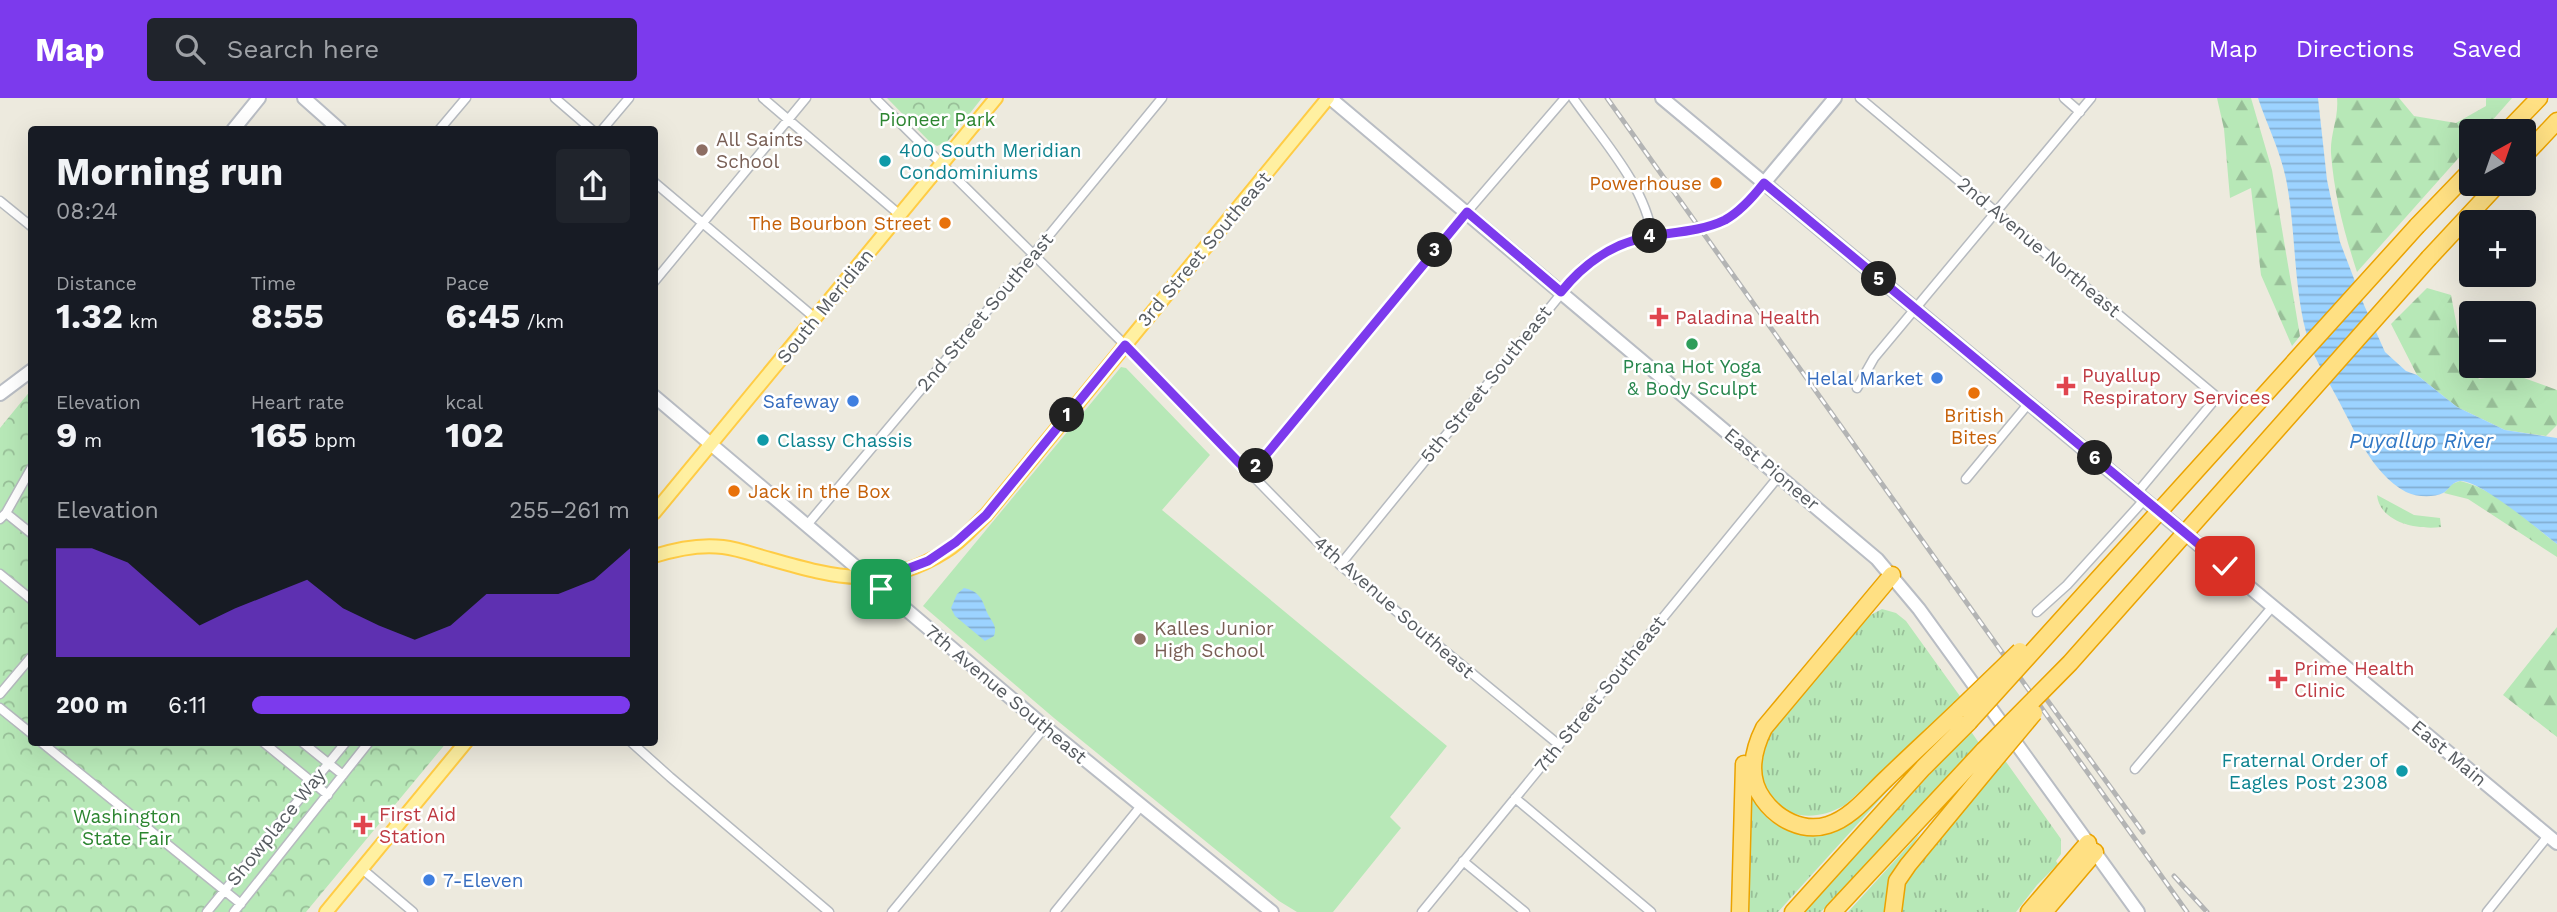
<!DOCTYPE html>
<meta charset="utf-8">
<style>
body{margin:0;font-family:"Work Sans",sans-serif;background:#20242c;color:#f1f3f6;height:100vh;display:flex;flex-direction:column;font-size:26px;white-space:nowrap}
*{box-sizing:border-box;margin:0}
p{font-size:23px;color:#9ea1a6}
.icon{flex:none;width:38px;height:38px;fill:none;stroke:currentColor;stroke-width:2;stroke-linecap:round;stroke-linejoin:round}
.map{position:relative;flex:1;overflow:hidden}
.sheet{position:absolute;left:28px;top:28px;width:630px;height:620px;display:flex;flex-direction:column;background:#171b24;border-radius:7px;box-shadow:0 7px 28px #0002}
.sheet>*{flex:none}
.needle{width:46px;rotate:40deg}
.buttons{position:absolute;left:2459px;top:21px;display:grid;gap:14px}
.buttons a{display:grid;place-items:center;width:77px;height:77px;border-radius:7px;background:#171b24;box-shadow:0 7px 28px #0002;font-size:35px}
.pin{position:absolute;display:grid;place-items:center;width:60px;height:60px;color:#fff;margin:-30px;border-radius:14px;box-shadow:0 4px 10px #0006}
.km{position:absolute;width:35px;height:35px;margin:-18px;border-radius:50%;background:#222;color:#fff;font-size:19px;line-height:35px;text-align:center}
.round{display:grid;place-items:center;flex:none;width:74px;height:74px;border-radius:7px;background:#20242c}
.headline{display:flex;align-items:center;justify-content:space-between;height:119px;padding:0 28px}
h1{font-size:38px;font-weight:700;line-height:52px}
.figures{display:grid;grid-template-columns:repeat(3,1fr);gap:10px;height:119px;padding:7px 28px}
.figures div{display:grid;align-content:center}
.figures b{font-size:35px;font-weight:700}
.figures small{font-size:19px;font-weight:400}
.figures p{font-size:19px}
.chart{height:196px;padding:14px 28px}
.chart p{display:flex;justify-content:space-between}
.chart svg{width:100%;height:126px;margin-top:7px;fill:#7c3aed;opacity:.7}
ul{padding:0 28px;list-style:none;font-size:23px}
li{display:grid;grid-template-columns:112px 84px 1fr;align-items:center;height:52px}
li i{height:18px;border-radius:9px;background:#7c3aed}
header{display:flex;align-items:center;gap:42px;box-sizing:border-box;height:98px;padding:0 35px;background:#7c3aed;color:#fff}
header strong{font-size:33px}
nav{display:flex;gap:38px;margin-inline-start:auto;font-size:24px}
.search{width:490px;height:63px;background:#20242c;display:flex;align-items:center;gap:18px;box-sizing:border-box;padding:0 24px;border-radius:7px;color:#9ea1a6;font-size:26px}
.map>svg:first-child{display:block}
.grass{fill:url(#grass-tufts)}
.forest{fill:url(#forest-firs)}
.park{fill:url(#park-crowns)}
.pitch{fill:#b7e8b7}
.water{fill:url(#water-rules)}
.lines{fill:none;stroke-linecap:round;stroke-linejoin:round}
.street-casing{stroke:#b6babf;stroke-width:11}
.secondary-casing{stroke:#b9bdc4;stroke-width:16}
.primary-casing{stroke:#ffcc45;stroke-width:16}
.highway-casing{stroke:#eba300;stroke-width:19}
.street{stroke:#fff;stroke-width:8}
.secondary{stroke:#fff;stroke-width:12}
.primary{stroke:#fff0a1;stroke-width:12}
.highway{stroke:#ffe083;stroke-width:16}
.rail-casing{stroke:#b3b4b4;stroke-width:5}
.rail{stroke:#fff;stroke-width:2.5;stroke-dasharray:8;stroke-linecap:butt}
.highway-bridge-casing{stroke:#eba300;stroke-width:19;stroke-linecap:butt}
.highway-bridge{stroke:#ffe083;stroke-width:16}
.route-casing{stroke:#fff;stroke-width:14}
.route{stroke:#7c3aed;stroke-width:9}
.education-dot{fill:#8d6e63;stroke:#fff;stroke-width:2.5}
.culture-dot{fill:#0f9aa8;stroke:#fff;stroke-width:2.5}
.food-dot{fill:#e8710a;stroke:#fff;stroke-width:2.5}
.health-dot{fill:#e0444e;stroke:#fff;stroke-width:2.5}
.leisure-dot{fill:#2e9e5b;stroke:#fff;stroke-width:2.5}
.shop-dot{fill:#3f7fe0;stroke:#fff;stroke-width:2.5}
.labels{text-anchor:middle;dominant-baseline:central;stroke-width:5;stroke-linejoin:round;paint-order:stroke}
.park-label{font-size:19px;fill:#2c8530;stroke:#fff}
.education-label{font-size:19px;fill:#785e54;stroke:#fff;text-anchor:start}
.culture-label{font-size:19px;fill:#0d838f;stroke:#fff;text-anchor:start}
.food-label{font-size:19px;fill:#c56008;stroke:#fff;text-anchor:end}
.street-label{font-size:19px;fill:#575c61;stroke:#fff}
.health-label{font-size:19px;fill:#be3a42;stroke:#fff;text-anchor:start}
.leisure-label{font-size:19px;fill:#27864d;stroke:#fff}
.shop-label{font-size:19px;fill:#366cbe;stroke:#fff;text-anchor:end}
.water-label{font-size:21px;font-style:italic;fill:#3178c5;stroke:#fff}
</style>
<header>
<strong>Map</strong>
<div class="search"><svg class="icon" aria-label="search" viewBox="0 0 24 24"><circle cx="10" cy="10" r="6"/><path d="M15 15l6 6"/></svg>Search here</div>
<nav><a>Map</a><a>Directions</a><a>Saved</a></nav>
</header>
<div class="map">
<svg width="2557" height="814" viewBox="0 0 2557 814">
<defs>
<pattern id="grass-tufts" width="24" height="20" patternUnits="userSpaceOnUse" patternTransform="scale(1.75)"><rect width="24" height="20" fill="#b7e8b7"/><path d="M3 7l-1-3M5 7V3M7 7l1-3M15 17l-1-3M17 17v-4M19 17l1-3" fill="none" stroke="#98bf98"/></pattern>
<pattern id="forest-firs" width="22" height="20" patternUnits="userSpaceOnUse" patternTransform="scale(1.75)"><rect width="22" height="20" fill="#b7e8b7"/><path d="M5 1l3.5 6h-7zM16 11l3.5 6h-7z" fill="#98bf98"/></pattern>
<pattern id="park-crowns" width="20" height="18" patternUnits="userSpaceOnUse" patternTransform="scale(1.75)"><rect width="20" height="18" fill="#b7e8b7"/><path d="M2 6a3 3 0 1 1 6 0M12 15a3 3 0 1 1 6 0" fill="none" stroke="#98bf98"/></pattern>
<pattern id="water-rules" width="6" height="5" patternUnits="userSpaceOnUse" patternTransform="scale(1.75)"><rect width="6" height="5" fill="#9cd3ff"/><path d="M0 2.5h6" fill="none" stroke="#82aed2"/></pattern>
</defs>
<rect width="100%" height="100%" fill="#edeade"/>
<!-- grass -->
<path class="grass" d="M2377,397L2414,417L2440,420L2441,429C2418,432 2380,425 2377,397Z
M1882,511L1896,515L1906,523L1962,601L1845,707C1786,741 1736,688 1772,631L1869,518Z
M1970,632L1979,645L1821,814H1805Z
M2004,661L2061,741V756L2056,763L2058,766L2037,787L2016,814H1900L1901,795L1909,780Z
M1902,677L1778,814H1748L1750,773L1748,688C1760,723 1782,736 1818,736Z
M1921,734L1888,786L1884,814H1848Z"/>
<!-- forest -->
<path class="forest" d="M2217,0H2251L2272,72L2300,238L2292,248L2261,177L2251,90L2230,100L2224,31Z
M2337,0H2399L2414,18L2456,25L2486,8V0H2512L2483,33H2471V46L2357,174C2344,134 2334,96 2331,55C2330,36 2339,19 2337,0Z
M2427,190L2451,197L2462,256L2479,281L2513,276L2557,292V327L2546,338L2505,332L2457,309L2417,277L2391,226Z
M2460,383C2496,391 2528,424 2557,446V459L2468,401L2444,395L2452,386Z
M2557,529V639L2503,597Z"/>
<!-- park -->
<path class="park" d="M887,0H982L947,44L937,48L929,43Z
M31,292L32,644H447L306,814H0V330Z"/>
<!-- pitch -->
<path class="pitch" d="M1121,269L1126,270L1210,357L1162,412L1447,648L1390,719L1401,730L1333,814H1297L1279,803L1054,620L923,508Z"/>
<!-- water -->
<path class="water" d="M2258,0H2318L2327,82L2340,144L2364,207L2385,254L2406,273L2417,277L2457,309L2505,332L2557,340V446C2540,433 2479,381 2460,383C2451,384 2449,392 2443,395C2433,400 2416,399 2406,394C2370,374 2354,330 2335,296C2324,275 2312,257 2306,234C2293,184 2296,131 2286,81C2280,52 2267,27 2258,0Z
M964,490C978,493 982,500 986,512C990,523 998,526 994,538L985,543L955,518L951,510L957,496Z"/>
<g class="lines">
<!-- street casing -->
<g class="street-casing">
<path id="street" d="M555,0L592,32
M763,0L900,117
M875,0L1125,247L1340,467L1558,646
M1573,0C1601,40 1646,89 1652,138
M1860,0L2217,299L2137,395
M2064,0L2080,14
M439,32L466,0
M602,32L629,0
M654,84L815,220
M0,103L32,129
M654,184L806,0
M1857,290L1874,260L2091,0
M1250,376L1467,114L1565,0
M1966,381L2029,305
M6,415L32,436
M0,421L6,415L32,369
M807,427L986,214L1162,0
M1340,467L1583,169C1602,153 1627,142 1651,138C1676,134 1702,134 1725,122C1741,113 1752,99 1764,85
M0,476L32,502
M2037,514L2067,487L2145,401
M0,596L32,558
M0,610L32,636
M41,644L241,806
M263,644L328,697
M302,644L343,677
M631,644L670,679L829,814
M2135,671L2273,508
M1515,700L1651,814
M1463,763L1525,814
M361,770L413,814
M207,814L346,644
M234,814L369,644
M892,814L1045,629
M1055,814L1141,708
M1422,814L1779,378
M2487,814L2548,738"/>
</g>
<!-- secondary casing -->
<g class="secondary-casing">
<path id="secondary" d="M304,0L340,32
M1330,0L1877,461L1919,511L2138,814
M1662,0L2557,745
M233,32L259,0
M1764,85L1835,0
M0,296L32,272
M654,298L1045,629L1272,814"/>
</g>
<!-- primary casing -->
<g class="primary-casing">
<path id="primary" d="M654,415L996,0
M654,458C676,451 700,446 723,449C739,451 755,457 770,461C837,480 883,493 946,453C961,444 973,429 986,417L1328,0
M326,814L466,644"/>
</g>
<!-- highway casing -->
<g class="highway-casing">
<path id="highway" d="M2507,33L2539,0
M2524,58L2557,23
M2417,128L2471,72
M2429,160L2498,86
M1892,477L1764,630C1753,652 1747,679 1763,701C1777,721 1803,735 1828,727C1851,720 1869,697 1886,681C1911,657 1936,634 1960,611
M1740,814L1744,666
M1793,814L1923,670L1969,624
M1833,814L1984,652
M1893,814L1897,783L1908,767L1993,664
M2029,814L2088,745
M2044,814L2095,754"/>
</g>
<!-- street -->
<use href="#street" class="street"/>
<!-- secondary -->
<use href="#secondary" class="secondary"/>
<!-- primary -->
<use href="#primary" class="primary"/>
<!-- highway -->
<use href="#highway" class="highway"/>
<!-- rail casing -->
<g class="rail-casing">
<path id="rail" d="M1607,0L2187,814
M2042,595L2143,734
M2174,778L2207,814"/>
</g>
<!-- rail -->
<use href="#rail" class="rail"/>
<!-- highway-bridge casing -->
<g class="highway-bridge-casing">
<path id="highway-bridge" d="M1960,611L2020,553
M1969,624L2417,128
M1984,652L2070,565L2429,160
M1993,664L2034,615"/>
</g>
<!-- highway-bridge -->
<use href="#highway-bridge" class="highway-bridge"/>
</g>
<g class="lines">
<!-- route casing -->
<g class="route-casing">
<path id="route" d="M881,491L869,481L899,474L928,463L956,444L986,417L1125,247L1250,376L1467,114L1561,194C1585,164 1613,145 1651,138C1676,134 1702,133 1725,122C1741,113 1753,99 1764,85L2225,468"/>
</g>
<!-- route -->
<use href="#route" class="route"/>
</g>
<!-- markers -->
<g class="education-dot">
<circle cx="702" cy="52" r="7"/>
<circle cx="1140" cy="541" r="7"/>
</g>
<g class="culture-dot">
<circle cx="885" cy="63" r="7"/>
<circle cx="763" cy="342" r="7"/>
<circle cx="2402" cy="673" r="7"/>
</g>
<g class="food-dot">
<circle cx="1716" cy="85" r="7"/>
<circle cx="945" cy="125" r="7"/>
<circle cx="1974" cy="295" r="7"/>
<circle cx="734" cy="393" r="7"/>
</g>
<g class="health-dot">
<path d="M1655.5 208.5h7v7h7v7h-7v7h-7v-7h-7v-7h7z"/>
<path d="M2062.5 277.5h7v7h7v7h-7v7h-7v-7h-7v-7h7z"/>
<path d="M2274.5 570.5h7v7h7v7h-7v7h-7v-7h-7v-7h7z"/>
<path d="M359.5 716.5h7v7h7v7h-7v7h-7v-7h-7v-7h7z"/>
</g>
<circle class="leisure-dot" cx="1692" cy="246" r="7"/>
<g class="shop-dot">
<circle cx="1937" cy="280" r="7"/>
<circle cx="853" cy="303" r="7"/>
<circle cx="429" cy="782" r="7"/>
</g>
<g class="labels">
<!-- park labels -->
<g class="park-label">
<text x="937" y="21">Pioneer Park</text>
<text x="127" y="718">Washington<tspan x="127" dy="22">State Fair</tspan></text>
</g>
<!-- education labels -->
<g class="education-label">
<text x="716" y="41">All Saints<tspan x="716" dy="22">School</tspan></text>
<text x="1154" y="530">Kalles Junior<tspan x="1154" dy="22">High School</tspan></text>
</g>
<!-- culture labels -->
<g class="culture-label">
<text x="899" y="52">400 South Meridian<tspan x="899" dy="22">Condominiums</tspan></text>
<text x="777" y="342">Classy Chassis</text>
<text x="2388" y="662" text-anchor="end">Fraternal Order of<tspan x="2388" dy="22">Eagles Post 2308</tspan></text>
</g>
<!-- food labels -->
<g class="food-label">
<text x="1702" y="85">Powerhouse</text>
<text x="931" y="125">The Bourbon Street</text>
<text x="1974" y="317" text-anchor="middle">British<tspan x="1974" dy="22">Bites</tspan></text>
<text x="748" y="393" text-anchor="start">Jack in the Box</text>
</g>
<!-- street labels -->
<g class="street-label">
<text transform="translate(2039 149) rotate(40)">2nd Avenue Northeast</text>
<text transform="translate(1204 151) rotate(-50)">3rd Street Southeast</text>
<text transform="translate(825 208) rotate(-51)">South Meridian</text>
<text transform="translate(985 214) rotate(-50)">2nd Street Southeast</text>
<text transform="translate(1486 286) rotate(-51)">5th Street Southeast</text>
<text transform="translate(1772 371) rotate(40)">East Pioneer</text>
<text transform="translate(1394 509) rotate(41)">4th Avenue Southeast</text>
<text transform="translate(1006 596) rotate(40)">7th Avenue Southeast</text>
<text transform="translate(1600 596) rotate(-51)">7th Street Southeast</text>
<text transform="translate(2449 655) rotate(40)">East Main</text>
<text transform="translate(276 729) rotate(-51)">Showplace Way</text>
</g>
<!-- health labels -->
<g class="health-label">
<text x="1675" y="219">Paladina Health</text>
<text x="2082" y="277">Puyallup<tspan x="2082" dy="22">Respiratory Services</tspan></text>
<text x="2294" y="570">Prime Health<tspan x="2294" dy="22">Clinic</tspan></text>
<text x="379" y="716">First Aid<tspan x="379" dy="22">Station</tspan></text>
</g>
<!-- leisure labels -->
<g class="leisure-label">
<text x="1692" y="268">Prana Hot Yoga<tspan x="1692" dy="22">&amp; Body Sculpt</tspan></text>
</g>
<!-- shop labels -->
<g class="shop-label">
<text x="1923" y="280">Helal Market</text>
<text x="839" y="303">Safeway</text>
<text x="443" y="782" text-anchor="start">7-Eleven</text>
</g>
<!-- water labels -->
<g class="water-label">
<text x="2421" y="342">Puyallup River</text>
</g>
</g>
</svg>
<div class="buttons">
<a><svg class="needle" viewBox="-14 -14 28 28"><path d="M0-13l5 13h-10z" fill="#e53935"/><path d="M0 13l5-13h-10z" fill="#9ea1a6"/></svg></a>
<a>+</a>
<a>−</a>
</div>
<div class="pin" style="left:881px;top:491px;background:#1e9e55"><svg class="icon" aria-label="arrive" viewBox="0 0 24 24"><path d="M6 21V4h12l-3 4 3 4H6"/></svg></div>
<div class="pin" style="left:2225px;top:468px;background:#d93025"><svg class="icon" aria-label="check" viewBox="0 0 24 24"><path d="M5 12l5 5 9-10"/></svg></div>
<b class="km" style="left:1067px;top:317px">1</b>
<b class="km" style="left:1256px;top:368px">2</b>
<b class="km" style="left:1435px;top:152px">3</b>
<b class="km" style="left:1650px;top:138px">4</b>
<b class="km" style="left:1879px;top:181px">5</b>
<b class="km" style="left:2095px;top:360px">6</b>
<section class="sheet">
<div class="headline"><div><h1>Morning run</h1><p>08:24</p></div><a class="round"><svg class="icon" aria-label="share" viewBox="0 0 24 24"><path d="M12 15V3M7 8l5-5 5 5M5 13v7h14v-7"/></svg></a></div>
<div class="figures">
<div><p>Distance</p><b>1.32<small> km</small></b></div>
<div><p>Time</p><b>8:55</b></div>
<div><p>Pace</p><b>6:45<small> /km</small></b></div>
</div>
<div class="figures">
<div><p>Elevation</p><b>9<small> m</small></b></div>
<div><p>Heart rate</p><b>165<small> bpm</small></b></div>
<div><p>kcal</p><b>102</b></div>
</div>
<div class="chart"><p><span>Elevation</span>255–261 m</p>
<svg viewBox="0 0 160 44" preserveAspectRatio="none"><path d="M0 44V6L10 6L20 11L30 22L40 33L50 27L60 22L70 17L80 27L90 33L100 38L110 33L120 22L130 22L140 22L150 17L160 6V44z"/></svg>
</div>
<ul>
<li><b>200 m</b>6:11<i style="width:100%"></i></li>
</ul>
</section>
</div>
